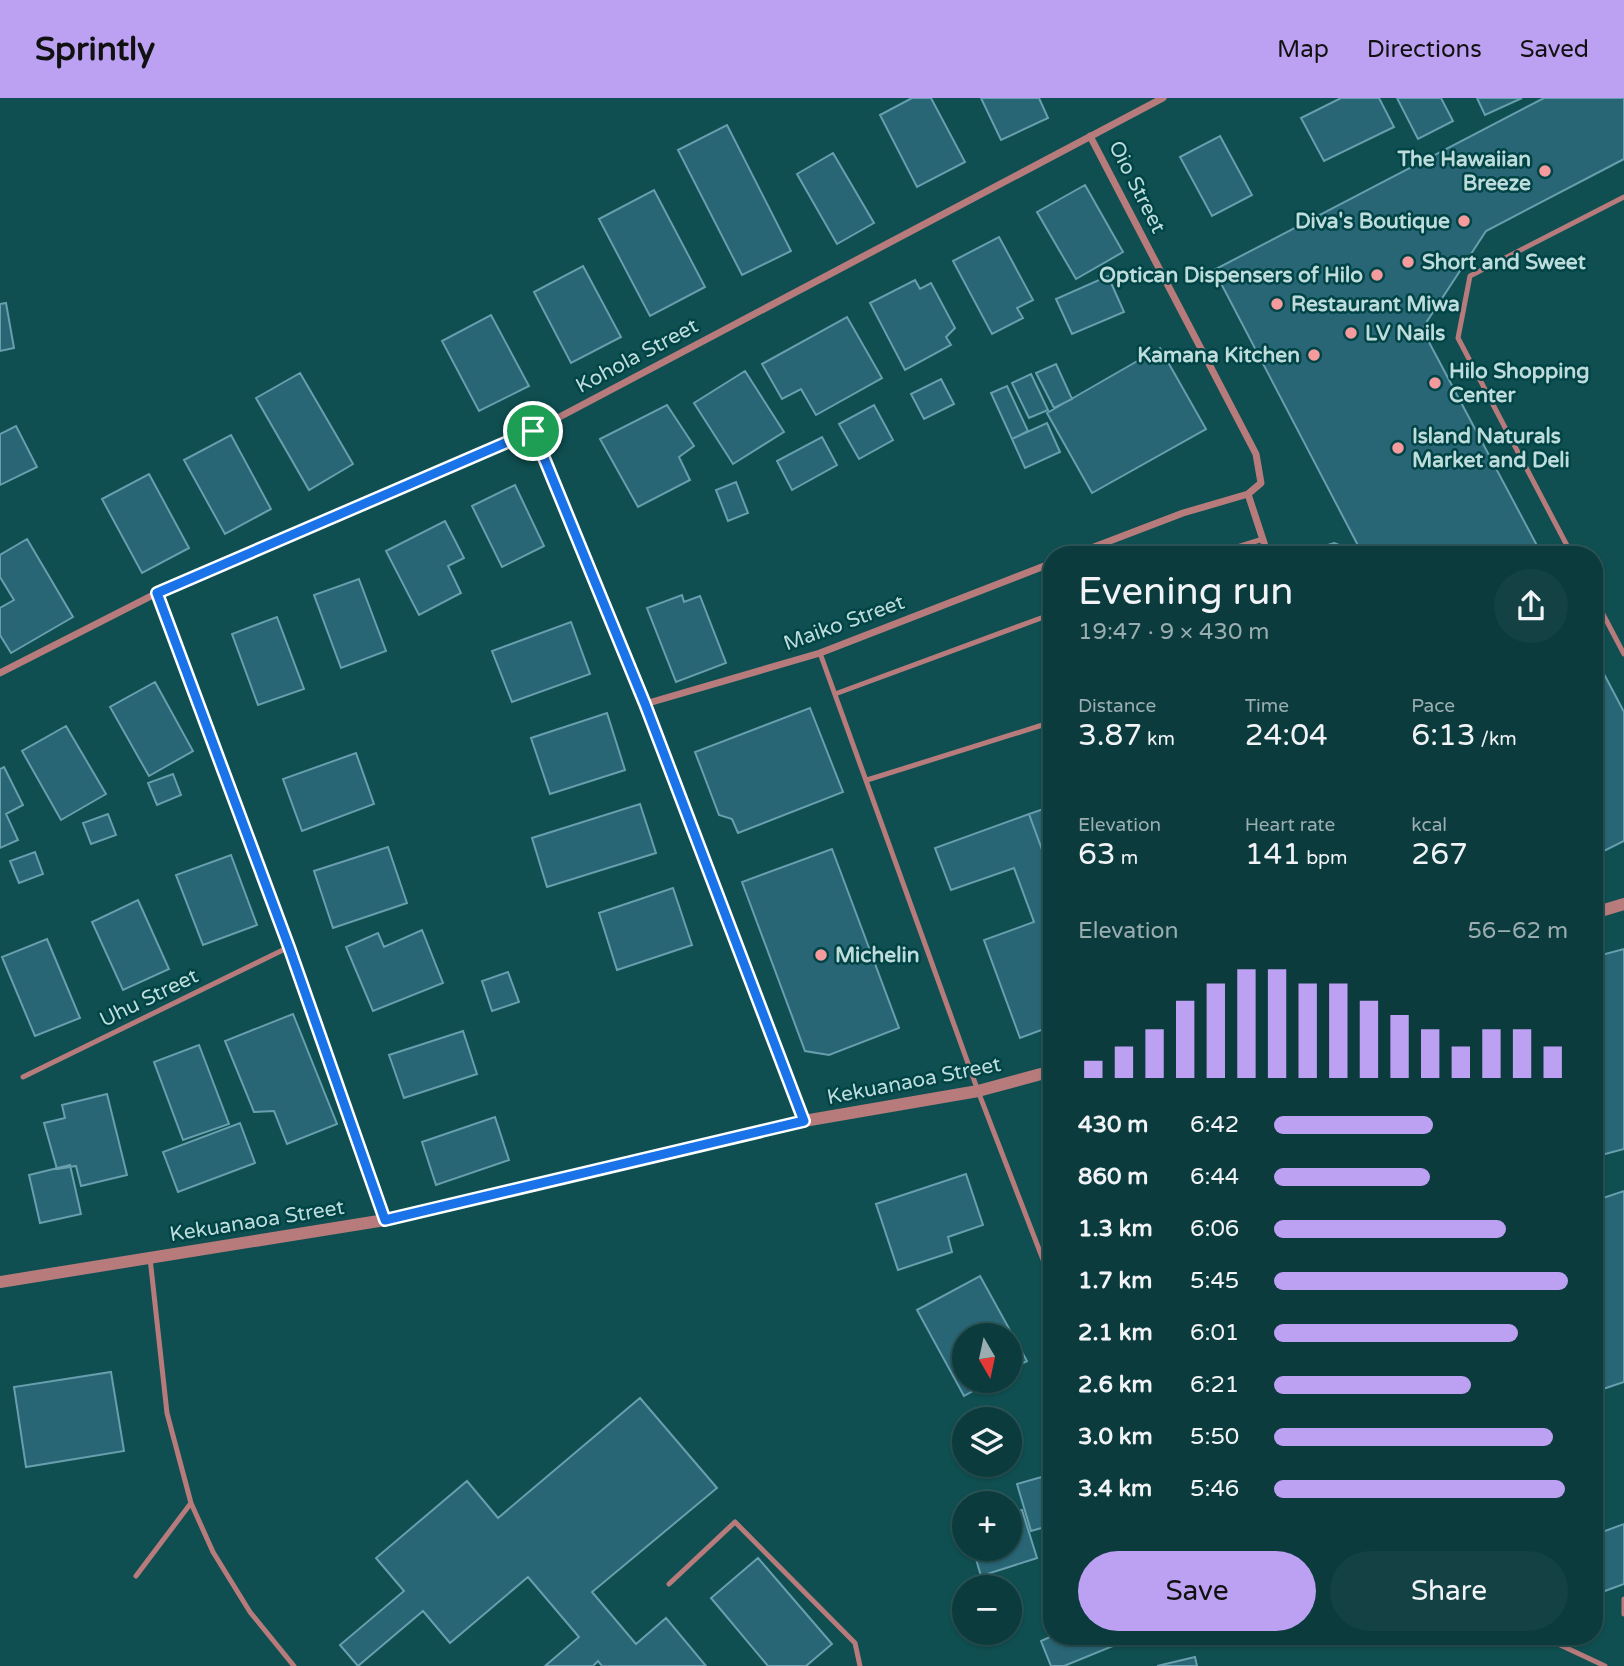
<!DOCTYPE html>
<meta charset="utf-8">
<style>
body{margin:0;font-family:"Varela Round",sans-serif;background:#144244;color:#f1f3f6;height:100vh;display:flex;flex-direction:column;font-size:26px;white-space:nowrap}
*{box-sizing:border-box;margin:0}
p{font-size:23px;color:#9aadb0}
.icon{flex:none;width:38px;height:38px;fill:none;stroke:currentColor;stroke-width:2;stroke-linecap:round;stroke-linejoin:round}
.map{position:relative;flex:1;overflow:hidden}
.drawer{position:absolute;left:1043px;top:448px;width:560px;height:1099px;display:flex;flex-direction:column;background:#0b3b3d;border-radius:28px;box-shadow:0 2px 5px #0004,0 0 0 2px #2b5557}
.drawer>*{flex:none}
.needle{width:46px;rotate:171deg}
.buttons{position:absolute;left:952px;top:1225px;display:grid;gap:14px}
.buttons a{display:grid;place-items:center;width:70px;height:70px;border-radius:50%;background:#0b3b3d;box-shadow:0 2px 5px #0004,0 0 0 2px #2b5557;font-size:35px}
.pin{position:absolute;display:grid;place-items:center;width:60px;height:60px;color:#fff;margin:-30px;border:4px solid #fff;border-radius:50%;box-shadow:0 2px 7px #0007}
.round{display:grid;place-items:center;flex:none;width:74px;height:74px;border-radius:37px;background:#144244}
.overview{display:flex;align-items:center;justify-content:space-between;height:119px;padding:0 35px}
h1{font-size:38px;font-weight:600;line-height:52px}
.figures{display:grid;grid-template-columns:repeat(3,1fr);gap:10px;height:119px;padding:7px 35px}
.figures div{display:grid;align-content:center}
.figures b{font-size:30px;font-weight:600}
.figures small{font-size:19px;font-weight:400}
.figures p{font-size:19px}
.chart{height:196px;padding:14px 35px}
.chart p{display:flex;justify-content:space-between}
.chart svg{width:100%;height:126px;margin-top:7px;stroke:#bca0f2;stroke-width:6}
.cta{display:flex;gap:14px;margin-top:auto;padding:14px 35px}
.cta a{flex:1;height:80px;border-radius:42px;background:#bca0f2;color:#111;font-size:28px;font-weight:600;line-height:80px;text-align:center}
.cta a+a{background:#144244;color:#f1f3f6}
ul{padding:0 35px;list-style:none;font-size:23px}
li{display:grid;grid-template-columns:112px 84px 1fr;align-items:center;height:52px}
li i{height:18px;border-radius:9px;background:#bca0f2}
header{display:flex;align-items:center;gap:42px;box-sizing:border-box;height:98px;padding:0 35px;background:#bca0f2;color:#111}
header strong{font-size:33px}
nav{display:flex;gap:38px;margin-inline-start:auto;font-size:24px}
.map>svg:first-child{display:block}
.building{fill:#286575;stroke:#689ead;stroke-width:2}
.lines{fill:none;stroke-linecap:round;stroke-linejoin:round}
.service{stroke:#b87b7c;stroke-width:5}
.minor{stroke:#b87b7c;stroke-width:7}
.tertiary{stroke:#b87b7c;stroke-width:12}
.route-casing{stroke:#fff;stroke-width:14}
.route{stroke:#1a73e8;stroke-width:9}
.poi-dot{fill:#f59b9d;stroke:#004446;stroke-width:2.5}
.labels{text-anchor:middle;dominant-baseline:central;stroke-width:5;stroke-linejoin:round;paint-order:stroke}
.poi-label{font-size:21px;font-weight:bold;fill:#bfdcdd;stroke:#004446;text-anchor:start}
.street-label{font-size:21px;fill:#bfdcdd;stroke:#004446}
</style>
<header>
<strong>Sprintly</strong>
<nav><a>Map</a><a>Directions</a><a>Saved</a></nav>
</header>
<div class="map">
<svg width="1624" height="1568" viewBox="0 0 1624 1568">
<rect width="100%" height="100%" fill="#0f4f51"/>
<!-- building -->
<path class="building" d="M912,0H931L965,64L917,89L880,17Z
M981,0H1039L1048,20L1001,42Z
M1341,0H1379L1394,29L1324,63L1301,20Z
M1397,0H1441L1453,23L1418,41Z
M1477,0H1522L1485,17Z
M1544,0H1624V61L1486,133L1422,231L1542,457H1363L1214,172Z
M727,27L791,153L742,177L678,52Z
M1220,38L1252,97L1212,118L1180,59Z
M833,55L874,125L837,146L797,76Z
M1085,87L1123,154L1076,181L1037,114Z
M654,92L705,189L650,218L599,121Z
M999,139L1033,202L1017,210L1023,220L992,236L953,163Z
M583,168L621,239L571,265L534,194Z
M1108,178L1124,214L1072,236L1056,201Z
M915,182L920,191L931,185L955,230L946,239L951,247L905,272L870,205Z
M6,205L14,250L0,253V206Z
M491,217L529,288L479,313L442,243Z
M847,219L882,280L816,317L801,291L782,301L762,266Z
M1160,250L1206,331L1092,395L1047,315Z
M1056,266L1072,301L1054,310L1036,275Z
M745,273L784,334L733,366L694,305Z
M300,275L353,366L309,392L256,300Z
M1031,276L1048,312L1029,320L1012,285Z
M941,281L954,306L924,321L911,296Z
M1007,288L1028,333L1012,341L991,295Z
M667,307L694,348L679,359L690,382L638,409L600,341Z
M874,307L893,342L859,361L839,326Z
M1047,325L1060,354L1025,370L1012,341Z
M16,328L37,369L0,387V336Z
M231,337L271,411L225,436L184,362Z
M822,339L837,367L792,392L777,363Z
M149,376L189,450L142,475L102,401Z
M736,384L748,415L728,423L716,392Z
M515,387L544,448L502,469L472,408Z
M445,423L464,460L448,468L461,495L419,517L386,453Z
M27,441L73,519L11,555L0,537V510L14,502L0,479V457Z
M1334,445L1350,451L1355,457H1312L1318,450Z
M359,481L386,553L341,570L314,497Z
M682,497L684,504L700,498L726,565L676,584L647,510Z
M277,519L304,591L258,607L232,536Z
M571,524L590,576L512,604L492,553Z
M1594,557L1624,614V743L1594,758Z
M155,584L193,653L149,678L110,609Z
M810,610L843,694L738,735L732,721L719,717L695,654Z
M607,615L625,672L550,696L531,640Z
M66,628L106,696L61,722L22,653Z
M356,655L374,706L302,733L283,681Z
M4,669L23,707L6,716L18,742L0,750V671Z
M173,676L181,697L157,707L148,685Z
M640,706L656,755L547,789L532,740Z
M1052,708V779L1029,716Z
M108,716L116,737L91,746L83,725Z
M1029,716L1052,779V928L1020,940L984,842L1034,824L1014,770L951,792L935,750Z
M388,749L407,805L333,830L314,773Z
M832,751L899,930L829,957L805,953L742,784Z
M35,754L43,776L19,785L10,763Z
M231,757L257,827L203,847L176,777Z
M673,790L692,847L617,872L599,815Z
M138,802L169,871L123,892L92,824Z
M422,832L443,885L373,913L346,849L378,835L384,849Z
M47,841L80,920L35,938L2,859Z
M1624,851V1051L1594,1059V859Z
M508,874L519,904L492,913L482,883Z
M293,916L337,1026L287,1046L274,1013L254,1014L225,943Z
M463,933L477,976L404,1000L389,957Z
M199,947L229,1026L183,1042L154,964Z
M107,996L127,1077L81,1088L76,1068L57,1071L44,1025L65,1020L62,1007Z
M495,1019L509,1062L436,1087L422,1044Z
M240,1025L255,1065L178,1094L163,1054Z
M70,1067L81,1116L40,1125L29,1077Z
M966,1076L983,1127L948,1139L952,1154L898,1172L876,1106Z
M1624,1093V1284L1594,1294V1103Z
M980,1178L1027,1263L1010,1272V1237H964V1283H991L964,1298L917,1212Z
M111,1274L124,1353L26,1369L14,1289Z
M640,1300L717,1390L592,1494L636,1546L666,1520L706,1568H602L598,1563L593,1568H545L579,1539L528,1479L450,1545L423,1513L358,1568L340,1547L404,1493L376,1460L467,1383L498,1420Z
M1052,1376V1427L1031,1433L1017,1386Z
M1022,1412L1037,1460L981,1478L973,1451H1010V1415Z
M1624,1426V1486L1594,1497V1437Z
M758,1460L832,1546L806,1568H768L711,1500Z
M1052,1538H1115L1118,1546L1064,1568H1051L1041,1543Z
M1195,1559L1197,1568H1157Z"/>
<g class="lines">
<!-- service -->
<path class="service" d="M1212,457L1263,441
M1572,457L1458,240L1470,178L1624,99
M1594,499L1624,556
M820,555L978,993L1052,1185
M835,596L1052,516
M867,682L1052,624
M23,979L289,849
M150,1160L167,1315L191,1405L213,1454L250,1514L294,1568
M136,1478L191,1405
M669,1486L735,1424L855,1545L860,1568
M1624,1501V1516
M1541,1538L1605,1568"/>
<!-- minor -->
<path class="minor" d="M1090,38L1256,356L1261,385L1248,396L1268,457
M533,333L645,606L804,1023
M1073,457L1183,415L1248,396
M157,495L289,849L385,1122
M0,575L157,495L533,333L1163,0
M645,606L820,555L1052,465"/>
<!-- tertiary -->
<path class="tertiary" d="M1594,815L1624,806
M0,1184L385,1122L804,1023L978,993L1052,973"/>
</g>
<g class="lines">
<!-- route casing -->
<g class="route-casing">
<path id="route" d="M533,333L645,606L804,1023L385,1122L289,849L157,495Z"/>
</g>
<!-- route -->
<use href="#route" class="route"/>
</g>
<!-- markers -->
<g class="poi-dot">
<circle cx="1545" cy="73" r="7"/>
<circle cx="1464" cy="123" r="7"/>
<circle cx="1408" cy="164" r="7"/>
<circle cx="1377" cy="177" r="7"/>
<circle cx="1277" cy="206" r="7"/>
<circle cx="1351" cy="235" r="7"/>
<circle cx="1314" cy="257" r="7"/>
<circle cx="1435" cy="285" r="7"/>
<circle cx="1398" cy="350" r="7"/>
<circle cx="821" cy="857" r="7"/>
</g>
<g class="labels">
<!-- poi labels -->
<g class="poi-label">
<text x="1531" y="61" text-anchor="end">The Hawaiian<tspan x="1531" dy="24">Breeze</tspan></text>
<text x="1450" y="123" text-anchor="end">Diva's Boutique</text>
<text x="1422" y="164">Short and Sweet</text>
<text x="1363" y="177" text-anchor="end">Optican Dispensers of Hilo</text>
<text x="1291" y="206">Restaurant Miwa</text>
<text x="1365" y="235">LV Nails</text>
<text x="1300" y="257" text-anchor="end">Kamana Kitchen</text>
<text x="1449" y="273">Hilo Shopping<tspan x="1449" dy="24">Center</tspan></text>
<text x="1412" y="338">Island Naturals<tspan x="1412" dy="24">Market and Deli</tspan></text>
<text x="835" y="857">Michelin</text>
</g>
<!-- street labels -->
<g class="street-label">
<text transform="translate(1137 89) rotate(63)">Oio Street</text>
<text transform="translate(637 258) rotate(-28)">Kohola Street</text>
<text transform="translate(844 525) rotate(-20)">Maiko Street</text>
<text transform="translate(149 900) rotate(-26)">Uhu Street</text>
<text transform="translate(914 983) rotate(-11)">Kekuanaoa Street</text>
<text transform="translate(257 1123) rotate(-9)">Kekuanaoa Street</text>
</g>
</g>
</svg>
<div class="buttons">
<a><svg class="needle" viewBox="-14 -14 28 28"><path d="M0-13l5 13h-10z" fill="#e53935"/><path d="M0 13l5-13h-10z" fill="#9aadb0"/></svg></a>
<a><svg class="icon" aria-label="layers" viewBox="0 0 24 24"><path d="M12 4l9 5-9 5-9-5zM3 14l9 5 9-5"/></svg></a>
<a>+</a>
<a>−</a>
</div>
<div class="pin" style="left:533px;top:333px;background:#1e9e55"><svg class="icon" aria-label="arrive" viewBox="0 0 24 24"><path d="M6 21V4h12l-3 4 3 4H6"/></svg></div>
<section class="drawer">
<div class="overview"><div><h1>Evening run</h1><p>19:47 · 9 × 430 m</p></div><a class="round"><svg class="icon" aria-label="share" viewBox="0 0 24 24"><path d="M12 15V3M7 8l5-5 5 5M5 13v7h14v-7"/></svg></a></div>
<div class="figures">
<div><p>Distance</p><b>3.87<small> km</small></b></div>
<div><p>Time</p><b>24:04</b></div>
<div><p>Pace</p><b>6:13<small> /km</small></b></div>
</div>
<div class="figures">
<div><p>Elevation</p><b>63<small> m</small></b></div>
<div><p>Heart rate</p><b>141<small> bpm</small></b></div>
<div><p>kcal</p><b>267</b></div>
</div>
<div class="chart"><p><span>Elevation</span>56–62 m</p>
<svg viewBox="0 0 160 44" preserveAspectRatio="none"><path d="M5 44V38M15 44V33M25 44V27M35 44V17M45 44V11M55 44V6M65 44V6M75 44V11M85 44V11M95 44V17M105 44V22M115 44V27M125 44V33M135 44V27M145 44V27M155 44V33"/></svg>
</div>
<ul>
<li><b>430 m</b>6:42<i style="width:54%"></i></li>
<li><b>860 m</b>6:44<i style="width:53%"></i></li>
<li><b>1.3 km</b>6:06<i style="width:79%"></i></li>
<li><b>1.7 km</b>5:45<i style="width:100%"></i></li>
<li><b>2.1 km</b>6:01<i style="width:83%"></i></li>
<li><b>2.6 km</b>6:21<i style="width:67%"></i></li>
<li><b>3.0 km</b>5:50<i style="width:95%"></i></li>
<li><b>3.4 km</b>5:46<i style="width:99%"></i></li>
</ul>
<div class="cta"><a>Save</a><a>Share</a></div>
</section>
</div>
